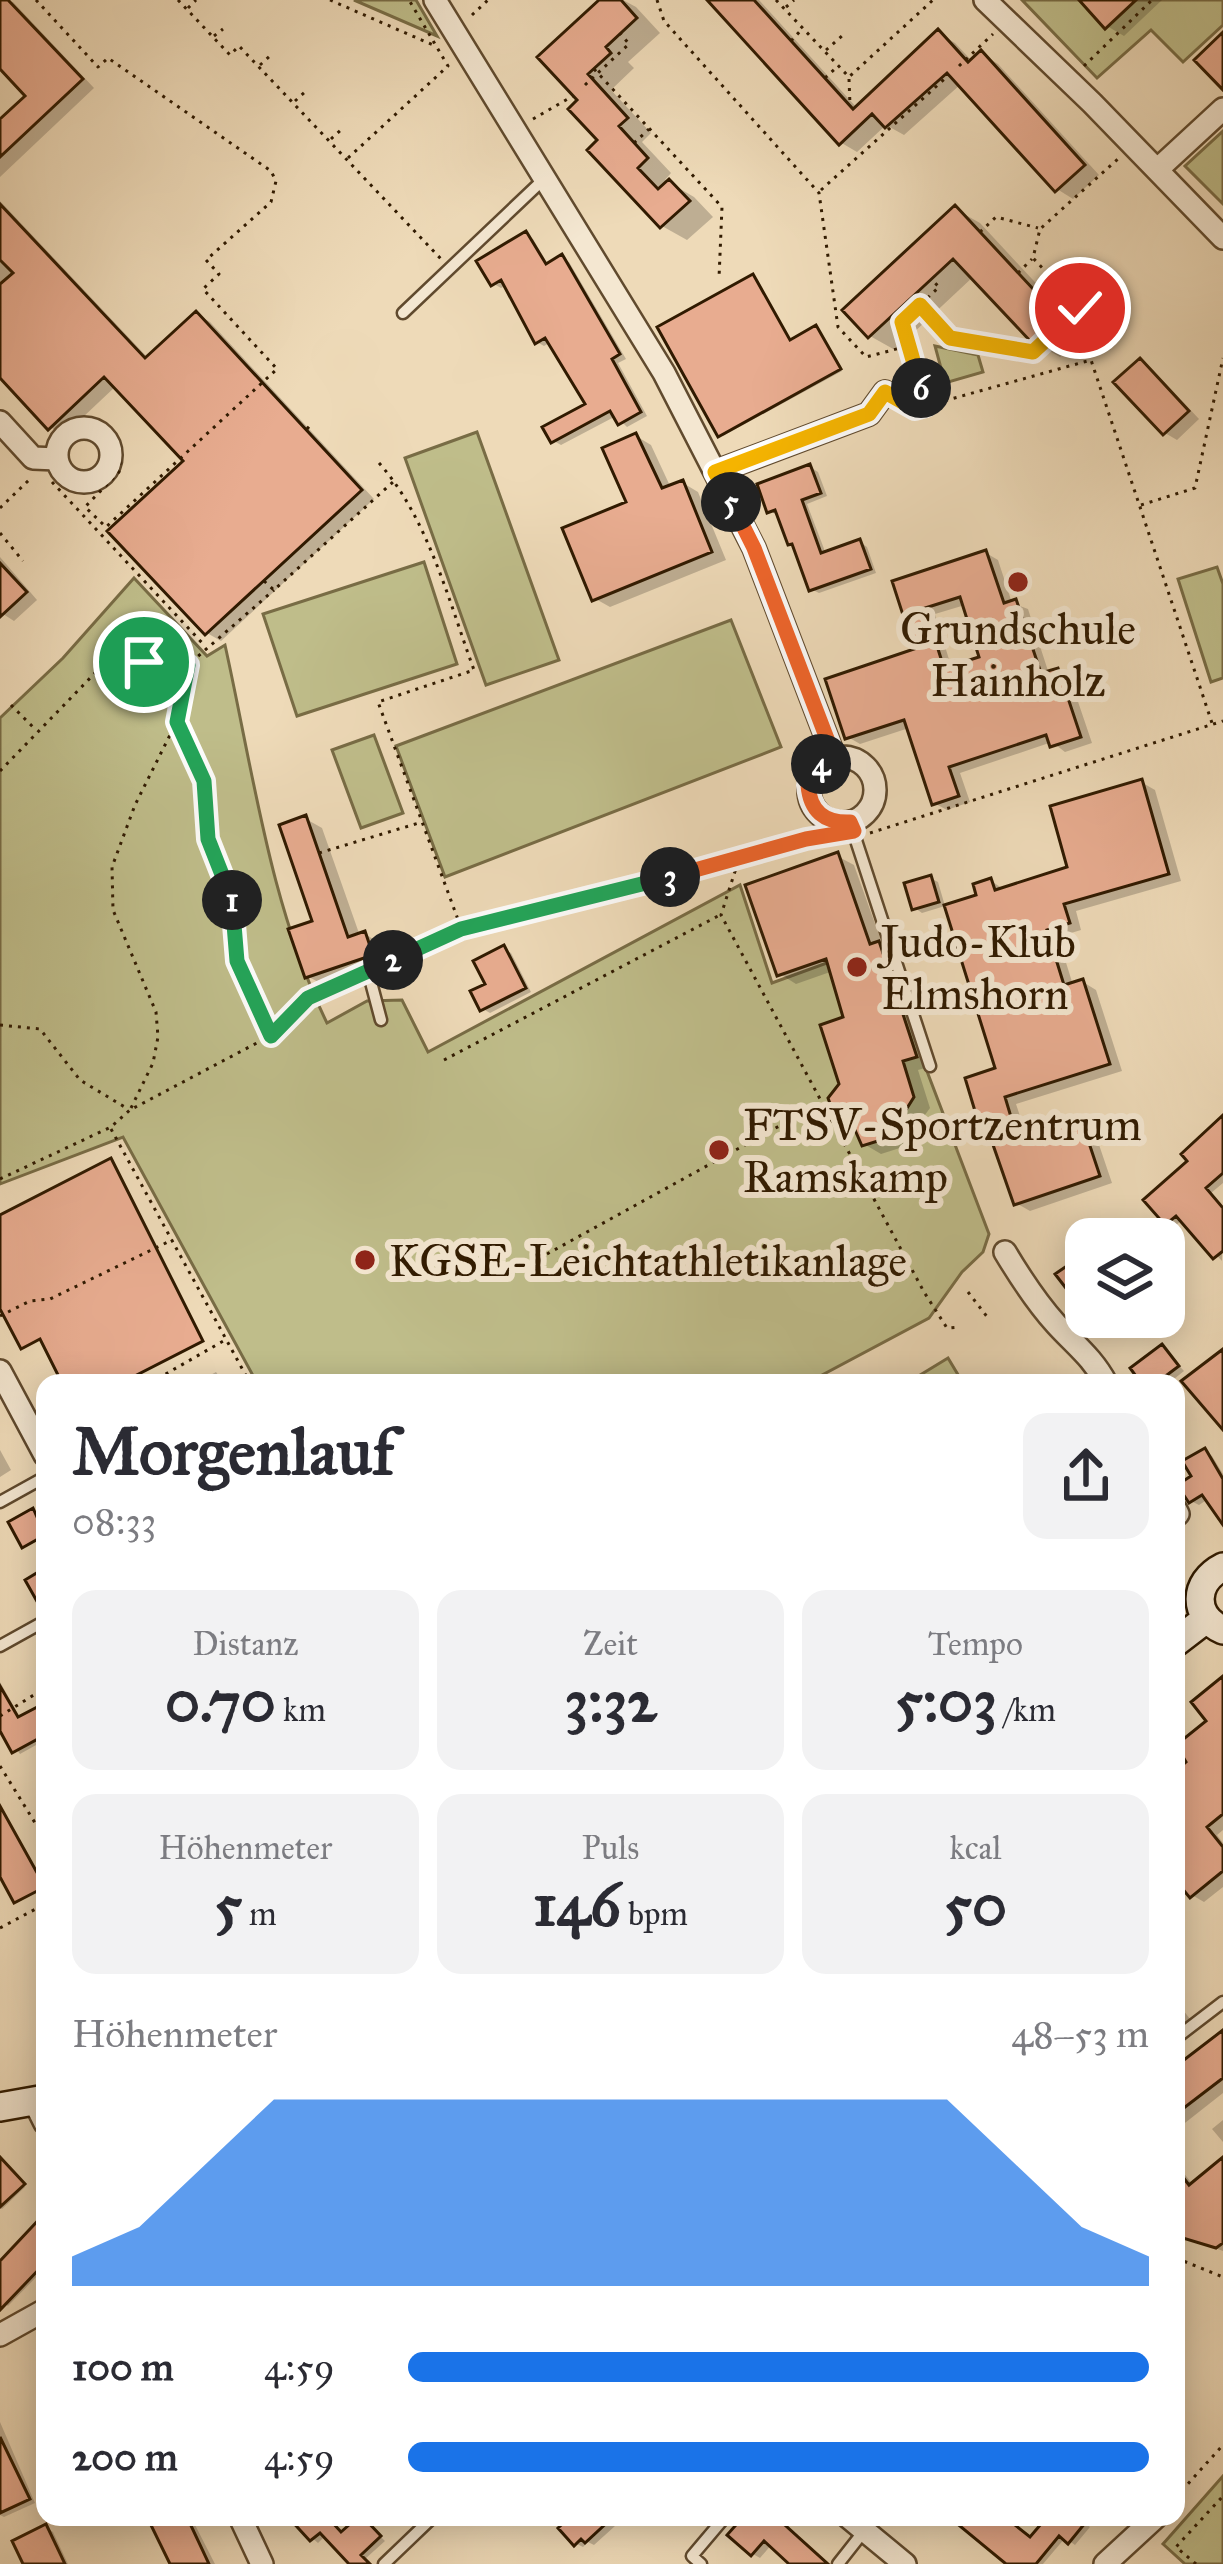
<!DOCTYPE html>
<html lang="de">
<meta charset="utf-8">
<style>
body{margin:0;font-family:"IM FELL Great Primer",serif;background:#f2f2f3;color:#2b2b33;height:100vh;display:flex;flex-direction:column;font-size:45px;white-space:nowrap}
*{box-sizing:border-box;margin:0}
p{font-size:39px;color:#7c7c81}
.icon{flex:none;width:66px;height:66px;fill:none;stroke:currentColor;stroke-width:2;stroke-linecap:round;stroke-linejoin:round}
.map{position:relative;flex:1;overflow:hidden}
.sheet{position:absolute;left:36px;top:1374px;width:1149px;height:1152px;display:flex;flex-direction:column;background:#fff;border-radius:24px;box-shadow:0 6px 30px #0003}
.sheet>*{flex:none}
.tools{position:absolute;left:1065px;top:1218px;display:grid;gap:24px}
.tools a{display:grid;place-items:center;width:120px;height:120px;border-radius:24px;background:#fff;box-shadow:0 6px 30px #0003;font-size:60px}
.pin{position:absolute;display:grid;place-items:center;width:102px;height:102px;color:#fff;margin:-51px;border:6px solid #fff;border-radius:50%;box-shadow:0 3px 12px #0007}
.km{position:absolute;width:60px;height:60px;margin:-30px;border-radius:50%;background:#222;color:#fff;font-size:33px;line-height:60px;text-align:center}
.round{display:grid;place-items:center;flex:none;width:126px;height:126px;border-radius:24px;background:#f2f2f3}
.headline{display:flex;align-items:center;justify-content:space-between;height:204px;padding:0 36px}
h1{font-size:66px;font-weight:800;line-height:90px}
.stats{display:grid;grid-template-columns:repeat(3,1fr);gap:18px;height:204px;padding:12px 36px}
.stats div{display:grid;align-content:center;border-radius:24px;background:#f2f2f3;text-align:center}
.stats b{font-size:60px;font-weight:800}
.stats small{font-size:33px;font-weight:400}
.stats p{font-size:33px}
.chart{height:336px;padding:24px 36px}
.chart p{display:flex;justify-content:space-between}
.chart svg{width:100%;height:216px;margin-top:12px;fill:#1a73e8;opacity:.7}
ul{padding:0 36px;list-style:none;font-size:39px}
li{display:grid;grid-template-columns:192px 144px 1fr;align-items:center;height:90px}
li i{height:30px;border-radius:15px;background:#1a73e8}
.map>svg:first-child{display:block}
.green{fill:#bfbd8a;stroke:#786c45;stroke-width:3}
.shadow{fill:#0003;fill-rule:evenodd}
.building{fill:#e8ac90;stroke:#301a00;stroke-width:3;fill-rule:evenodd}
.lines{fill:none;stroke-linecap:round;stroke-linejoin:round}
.lane-casing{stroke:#604a2e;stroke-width:15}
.street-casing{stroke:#604a2e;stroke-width:26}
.secondary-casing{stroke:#301a00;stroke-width:32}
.path{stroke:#301a00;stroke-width:3;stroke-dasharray:3 6;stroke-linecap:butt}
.lane{stroke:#f4e7d1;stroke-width:10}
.street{stroke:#f4e7d1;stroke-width:21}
.secondary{stroke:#f4e7d1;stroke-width:27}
.split-1-casing{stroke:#fff;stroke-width:24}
.split-2-casing{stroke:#fff;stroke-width:24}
.split-3-casing{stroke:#fff;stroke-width:24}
.split-4-casing{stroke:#fff;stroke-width:24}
.split-5-casing{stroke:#fff;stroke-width:24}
.split-6-casing{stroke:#fff;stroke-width:24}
.split-7-casing{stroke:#fff;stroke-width:24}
.split-1{stroke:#22a559;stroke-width:15}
.split-2{stroke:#22a559;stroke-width:15}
.split-3{stroke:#22a559;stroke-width:15}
.split-4{stroke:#f0652b;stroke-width:15}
.split-5{stroke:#f0652b;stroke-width:15}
.split-6{stroke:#f5b400;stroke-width:15}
.split-7{stroke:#f5b400;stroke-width:15}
.poi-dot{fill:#8f2418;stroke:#f4e7d1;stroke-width:4.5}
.labels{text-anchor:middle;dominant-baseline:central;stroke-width:12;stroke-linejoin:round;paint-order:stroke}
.poi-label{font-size:45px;fill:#301a00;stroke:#f4e7d1;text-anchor:start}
</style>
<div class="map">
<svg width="1223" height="2564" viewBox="0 0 1223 2564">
<rect width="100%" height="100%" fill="#eedab8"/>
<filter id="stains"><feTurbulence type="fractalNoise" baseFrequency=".00167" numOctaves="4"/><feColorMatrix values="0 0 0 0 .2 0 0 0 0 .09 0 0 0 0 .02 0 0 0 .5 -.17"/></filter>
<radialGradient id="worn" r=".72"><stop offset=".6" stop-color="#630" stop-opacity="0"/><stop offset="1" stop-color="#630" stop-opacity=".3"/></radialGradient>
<!-- green -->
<path class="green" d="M354,0H416L437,36Z
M1022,0H1223V25L1183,62L1151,30L1097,78Z
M1223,131V204L1185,166Z
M935,346L978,355L983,372L945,383Z
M477,432L559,660L486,685L405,458Z
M424,562L457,664L297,716L263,614Z
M1217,567L1223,584V678L1211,682L1178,579Z
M134,578L207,656L225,645C253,771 270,906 327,1023L367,1001L402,1000L428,1052L740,885L772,983L887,941L925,1066L989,1234L983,1252L962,1272L929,1318L807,1383H257L123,1137L0,1184V718L63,658Z
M731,620L781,747L445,877L396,746Z
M374,735L403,813L361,828L332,750Z
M948,1358L963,1383H907Z
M1223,2476V2564H1185L1163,2544Z"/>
<!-- shadow -->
<path class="shadow" d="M0,0L13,2L94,88L0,177V124L29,96L0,65Z
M603,0H623L636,7L660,33L628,62L634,68L611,90L651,133L642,142L671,173L665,180L694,197L713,217L687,240L662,226L591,150L601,140L582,100Z
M711,0H759L857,108L938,33L955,43L973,62L982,54L998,64L1099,175L1073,199L1057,189L961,84L904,135L886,125L857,152L840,142Z
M1093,0H1162L1124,36L1107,26Z
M0,201L149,359L197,314L210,322L374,499L221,641L207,633L187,461L116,386L64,435L50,427L0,374Z
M955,209L980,223L1084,335L1060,357L1036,343L974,276L895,350L870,336Z
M526,234L533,239L549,266L562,258L569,262L626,359L618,363L647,416L627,427L616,416L561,445L554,441L589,405L551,342L544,346L537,342L507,285L501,288L494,284Z
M753,277L791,343L816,329L842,371L723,436Z
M1140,362L1152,369L1199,419L1177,440L1165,433Z
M636,436L651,445L671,488L683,483L698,492L726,560L610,607L594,598L630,504Z
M810,467L818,472L827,496L807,504L826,554L860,542L867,547L876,573L819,593L811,589L796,547L790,543L777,515L770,511Z
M986,553L998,560L1012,603L1028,609L1049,674L1058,671L1070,678L1092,743L1065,752L1052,742L960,773L970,802L947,810L934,803L909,728L860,744L848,737L918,651L896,583ZM965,605L983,659L952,669L935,614Z
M0,557L37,600L14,621L0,612Z
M1141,782L1155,790L1181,881L1076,911L1081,930L1058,937L1073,985L1083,982L1096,990L1122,1071L1016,1104L1027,1137L1080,1119L1093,1127L1112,1183L1030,1211L1016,1203L989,1124L981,1119L999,1070L980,897L991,881L1005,890L1071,869Z
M306,819L322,828L360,936L365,934L381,944L388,964L324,985L307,976L316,922Z
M837,856L854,865L883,946L895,953L932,1066L918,1070L930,1108L919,1123L925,1140L881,1154L864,1144L842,1085L847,1019L833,971L796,984L780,974Z
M930,878L938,882L945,906L922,913L915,908Z
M504,949L511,953L531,992L490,1013L483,1009Z
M1223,1119V1183L1211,1193L1223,1207L1222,1261L1183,1219L1174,1227L1167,1223L1191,1161Z
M1092,1317H1111L1102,1324Z
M1162,1347L1184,1371L1169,1383H1145Z
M216,1372L224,1383H196Z
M1176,1395L1184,1409L1176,1415Z
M0,1450L11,1470L0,1477Z
M1205,1451L1212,1456L1223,1474V1520L1208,1499L1199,1505L1191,1501Z
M1223,1679V1830L1217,1835L1223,1843V1887L1204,1902L1192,1895L1176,1876V1749L1210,1721Z
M0,1682L21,1719L45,1705V1740L20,1754L0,1725Z
M1176,2001L1190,2019L1176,2030Z
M1223,2033V2093L1176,2130V2070Z
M1223,2120V2142L1212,2129Z
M0,2161L25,2187L2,2209L0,2208Z
M1223,2161V2251L1176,2234V2163L1193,2185Z
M45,2220V2268L8,2306L0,2299V2263Z
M0,2422L35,2503L4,2517L0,2515Z
M149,2517H191L215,2564H173Z
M288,2517H318L343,2535L361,2518L385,2541L365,2559L369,2564H353L326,2535L318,2543Z
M564,2517H606L615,2526L594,2545L588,2542L583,2547L575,2543Z
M747,2517H774L824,2564H794L772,2544L760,2558L753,2554L732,2535Z
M950,2517H1003L1031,2540L1051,2517H1078L1090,2527L1075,2545L1065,2538L1043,2564H1010Z
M46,2528L53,2532L68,2564H26Z"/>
<!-- building -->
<path class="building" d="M0,0H8L83,79L0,157V119L25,96L0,69Z
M599,0H621L637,18L606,47L611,53L588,74L628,118L619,126L648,158L638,168L658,189L669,179L690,201L660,228L587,150L597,140L568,109L577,100L537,57Z
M707,0H754L853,109L938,29L968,62L981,50L1085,165L1055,192L947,73L885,128L872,114L839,145Z
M1079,0H1136L1105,29Z
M1223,32V90L1194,60Z
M0,204L145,358L196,311L362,490L205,635L107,531L183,461L104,377L48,430L0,378V284L13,273L0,260Z
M955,205L1061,319L1034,345L953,259L868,338L842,310Z
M526,231L546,264L562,254L620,354L612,359L641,412L618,425L610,411L551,443L542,427L585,404L545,338L535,344L501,280L491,286L476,261Z
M753,274L790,340L816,325L841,369L718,437L657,327Z
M1140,358L1189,411L1163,435L1113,382Z
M636,433L662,488L683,480L712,552L592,601L562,528L626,502L602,448Z
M810,464L821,493L802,500L821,553L860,539L871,569L809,591L792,544L788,545L775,510L767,513L757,484Z
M986,550L1004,603L1016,599L1041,673L1058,668L1081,737L1050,747L1046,735L949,767L959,796L932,805L904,720L845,739L825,679L914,649L892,581ZM960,597L979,657L944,668L925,608Z
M0,563L27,592L0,617Z
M1142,779L1169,874L1064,904L1070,923L1047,930L1064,985L1083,979L1110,1064L1005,1097L1017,1137L1080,1116L1100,1176L1014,1205L984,1119L978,1121L965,1078L995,1068L944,905L976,895L973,884L991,878L995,890L1067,867L1050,806Z
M306,815L348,937L365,931L373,955L305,978L288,929L312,921L279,825Z
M838,852L870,944L879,941L917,1057L903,1061L914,1097L904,1113L910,1131L862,1146L855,1130L836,1121L828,1098L839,1084L820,1025L843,1017L826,959L777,976L745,885Z
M931,875L939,902L912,910L904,883Z
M504,945L526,988L480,1011L470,991L485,984L473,961Z
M1223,1115V1173L1206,1188L1223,1208V1251L1213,1259L1176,1216L1165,1225L1143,1200L1187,1161L1181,1154Z
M111,1158L203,1341L121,1383H62L40,1339L21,1349L0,1309V1215Z
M1086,1253V1314L1055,1274Z
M1162,1344L1179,1366L1163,1378L1166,1383H1141L1130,1368Z
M1223,1349V1430L1181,1381Z
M1205,1448L1223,1479V1525L1202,1495L1189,1503L1177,1485L1191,1476L1182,1461Z
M33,1508L45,1535L22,1548L8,1522Z
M45,1568V1611L43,1612L25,1580Z
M1223,1676V1814L1207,1827L1223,1847V1871L1190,1898L1176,1881V1771L1186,1762L1176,1745L1206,1721L1191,1702Z
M0,1686L18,1717L45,1703V1735L12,1753L0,1731Z
M0,1806L45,1887L14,1903L0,1877Z
M1223,2030V2078L1176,2114V2066Z
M0,2157L25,2184L0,2207Z
M1223,2157V2243L1216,2248L1176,2236V2168L1189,2185Z
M45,2213V2263L0,2310V2261Z
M0,2437L30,2499L0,2513Z
M147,2517H187L209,2564H170Z
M288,2517H337L332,2522L341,2532L358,2517H363L381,2536L361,2555L370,2564H349L320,2533L310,2541Z
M570,2517H613L585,2543L581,2539L574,2546L558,2528Z
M743,2517H776L828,2564H789L764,2541L751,2556L727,2535Z
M949,2517H1005L1030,2537L1047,2517H1090L1068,2544L1059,2536L1036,2564H1006Z
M46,2524L65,2564H23L12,2541Z"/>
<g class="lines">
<!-- lane casing -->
<g class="lane-casing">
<path id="lane" d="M403,313L544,179
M850,822L930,1066
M368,971L381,1020
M0,1502L45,1477
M0,1646L45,1621
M1176,2038L1223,2002
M384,2564L433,2517
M701,2564L692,2556L725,2517
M838,2564L864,2531"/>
</g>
<!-- street casing -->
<g class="street-casing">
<path id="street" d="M435,0L664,373L754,548L834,757
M985,0L1092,103L1223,238
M1158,169L1223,109
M0,422L33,458L57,459
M57 455a27 27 0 1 1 54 0a27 27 0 1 1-54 0Z
M715,472L869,414L885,392
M809 790a33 33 0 1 1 66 0a33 33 0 1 1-66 0Z
M1005,1252C1020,1277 1036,1302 1056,1324C1074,1344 1093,1358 1106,1383
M0,1371L45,1455
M1176,1510L1178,1514
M34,2101L45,2123
M0,2335L45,2310
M240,2517L262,2564
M848,2517L905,2564
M1105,2564L1156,2517"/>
</g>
<!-- secondary casing -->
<g class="secondary-casing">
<path id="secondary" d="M1223,1567C1193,1582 1192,1616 1223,1630
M1176,1642L1206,1619
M0,2107L45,2099"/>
</g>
<!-- path -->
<path class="path" d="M36,0L98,67L108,58L271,171L276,181L271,202L206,260L219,274L203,289L277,369L106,527L85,507L119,472C127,429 86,411 55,438
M178,0L230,55L239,46L441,259
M330,0L433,45
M657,0L664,21L819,193L838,327L866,357L908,346L925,404
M776,0L849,77L933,0
M786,7L794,0
M188,8L196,0
M472,15L488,0
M214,36L223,29
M791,41L802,29
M826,50L843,35
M260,65L270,56
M959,66L993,34
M1084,66L1152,0
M594,69L722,207L719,278
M825,78L837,67
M849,79L850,105
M585,85L629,44L620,33
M295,101L305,92
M533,119L573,96
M331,139L342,129
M634,143L649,129
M348,158L448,66L409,0
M821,190L949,75
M980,232L996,217L1038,228
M1018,273L1032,259
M1045,302L1060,289
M921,304L939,287L931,279
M908,345L902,322L919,305L951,338L1033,352L1080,308L1033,258L1040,229L1119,158
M903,402L915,409L1091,360L1212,723
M307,429L312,423
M379,463C428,518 449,602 474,670L378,702L460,925
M52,482L205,646
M1141,505L1195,488L1223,358
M0,508L29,480
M0,533L23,561
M264,581L274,590L393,482
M11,705L35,729
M178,723L204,781L208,839L234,906L237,961L269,1032
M0,771L97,671L144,662L186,665
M870,833L1223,721
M319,853L422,822
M738,862L721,915L924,1292L947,1328L959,1327
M380,965L461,929L837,834
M0,1025L40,1029L80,1080L128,1109
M444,1060L720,915
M131,1108L153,1063L158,1037L156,1012L113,910L112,867L135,805L177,721L188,665L274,590
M111,1129L250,1383
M0,1179L111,1127L130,1110L270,1036L307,998L355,976
M547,1254L821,1103
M968,1292L988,1318
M0,1316L30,1301L50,1299L172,1240
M150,1383L225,1340
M0,1716L45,1688
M0,1766L45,1839
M0,1928L45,1904
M1176,2258L1223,2277
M1176,2497L1223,2445
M1196,2564L1176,2547L1223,2496"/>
<!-- lane -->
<use href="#lane" class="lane"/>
<!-- street -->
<use href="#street" class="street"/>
<!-- secondary -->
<use href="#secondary" class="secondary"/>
</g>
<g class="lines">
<!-- split-1 casing -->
<g class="split-1-casing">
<path id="split-1" d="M144,662L188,665L177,722L204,781L208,839L232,900"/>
</g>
<!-- split-2 casing -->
<g class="split-2-casing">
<path id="split-2" d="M232,900L237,961L271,1036L308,998L393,960"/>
</g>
<!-- split-3 casing -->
<g class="split-3-casing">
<path id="split-3" d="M393,960L461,929L670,877"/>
</g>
<!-- split-4 casing -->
<g class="split-4-casing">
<path id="split-4" d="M670,877L806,839L854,831L850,822C824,823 810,811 808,785L821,764"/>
</g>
<!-- split-5 casing -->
<g class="split-5-casing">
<path id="split-5" d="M731,502L754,548L834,757L821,764"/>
</g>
<!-- split-6 casing -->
<g class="split-6-casing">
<path id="split-6" d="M731,502L715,472L869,414L885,392L915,409L926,406L921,388"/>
</g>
<!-- split-7 casing -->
<g class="split-7-casing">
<path id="split-7" d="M921,388L902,322L920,305L950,338L1033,352L1080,308"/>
</g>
<!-- split-1 -->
<use href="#split-1" class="split-1"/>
<!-- split-2 -->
<use href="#split-2" class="split-2"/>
<!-- split-3 -->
<use href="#split-3" class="split-3"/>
<!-- split-4 -->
<use href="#split-4" class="split-4"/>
<!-- split-5 -->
<use href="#split-5" class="split-5"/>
<!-- split-6 -->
<use href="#split-6" class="split-6"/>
<!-- split-7 -->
<use href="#split-7" class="split-7"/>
</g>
<!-- markers -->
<g class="poi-dot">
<circle cx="1018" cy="582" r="12"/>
<circle cx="857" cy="967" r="12"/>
<circle cx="719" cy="1150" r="12"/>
<circle cx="365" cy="1260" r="12"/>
</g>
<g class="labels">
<!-- poi labels -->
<g class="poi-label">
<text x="1018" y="628" text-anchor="middle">Grundschule<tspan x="1018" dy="52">Hainholz</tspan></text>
<text x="881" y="941">Judo-Klub<tspan x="881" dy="52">Elmshorn</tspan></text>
<text x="743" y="1124">FTSV-Sportzentrum<tspan x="743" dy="52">Ramskamp</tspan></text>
<text x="389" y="1260">KGSE-Leichtathletikanlage</text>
</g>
</g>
<rect width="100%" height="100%" filter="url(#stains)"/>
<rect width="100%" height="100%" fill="url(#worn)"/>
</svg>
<div class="tools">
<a><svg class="icon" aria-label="layers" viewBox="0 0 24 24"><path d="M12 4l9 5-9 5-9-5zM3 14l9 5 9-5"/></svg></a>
</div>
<div class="pin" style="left:144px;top:662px;background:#1e9e55"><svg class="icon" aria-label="arrive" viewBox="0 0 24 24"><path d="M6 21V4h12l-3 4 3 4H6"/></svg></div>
<div class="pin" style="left:1080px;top:308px;background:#d93025"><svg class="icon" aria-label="check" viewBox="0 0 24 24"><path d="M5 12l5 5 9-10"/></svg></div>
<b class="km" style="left:232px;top:900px">1</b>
<b class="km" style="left:393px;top:960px">2</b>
<b class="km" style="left:670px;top:877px">3</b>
<b class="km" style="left:821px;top:764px">4</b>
<b class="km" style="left:731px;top:502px">5</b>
<b class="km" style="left:921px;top:388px">6</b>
<section class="sheet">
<div class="headline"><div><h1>Morgenlauf</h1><p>08:33</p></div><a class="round"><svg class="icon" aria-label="share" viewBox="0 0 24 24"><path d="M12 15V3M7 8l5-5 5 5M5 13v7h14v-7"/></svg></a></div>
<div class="stats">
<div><p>Distanz</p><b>0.70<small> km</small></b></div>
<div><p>Zeit</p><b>3:32</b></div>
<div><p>Tempo</p><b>5:03<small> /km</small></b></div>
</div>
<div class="stats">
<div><p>Höhenmeter</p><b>5<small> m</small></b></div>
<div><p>Puls</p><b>146<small> bpm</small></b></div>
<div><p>kcal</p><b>50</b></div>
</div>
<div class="chart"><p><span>Höhenmeter</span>48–53 m</p>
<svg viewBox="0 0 160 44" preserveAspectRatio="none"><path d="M0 44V38L10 32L20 19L30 6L40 6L50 6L60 6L70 6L80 6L90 6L100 6L110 6L120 6L130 6L140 19L150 32L160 38V44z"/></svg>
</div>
<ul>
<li><b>100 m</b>4:59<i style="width:100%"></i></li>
<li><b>200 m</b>4:59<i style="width:100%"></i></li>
</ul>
</section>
</div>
